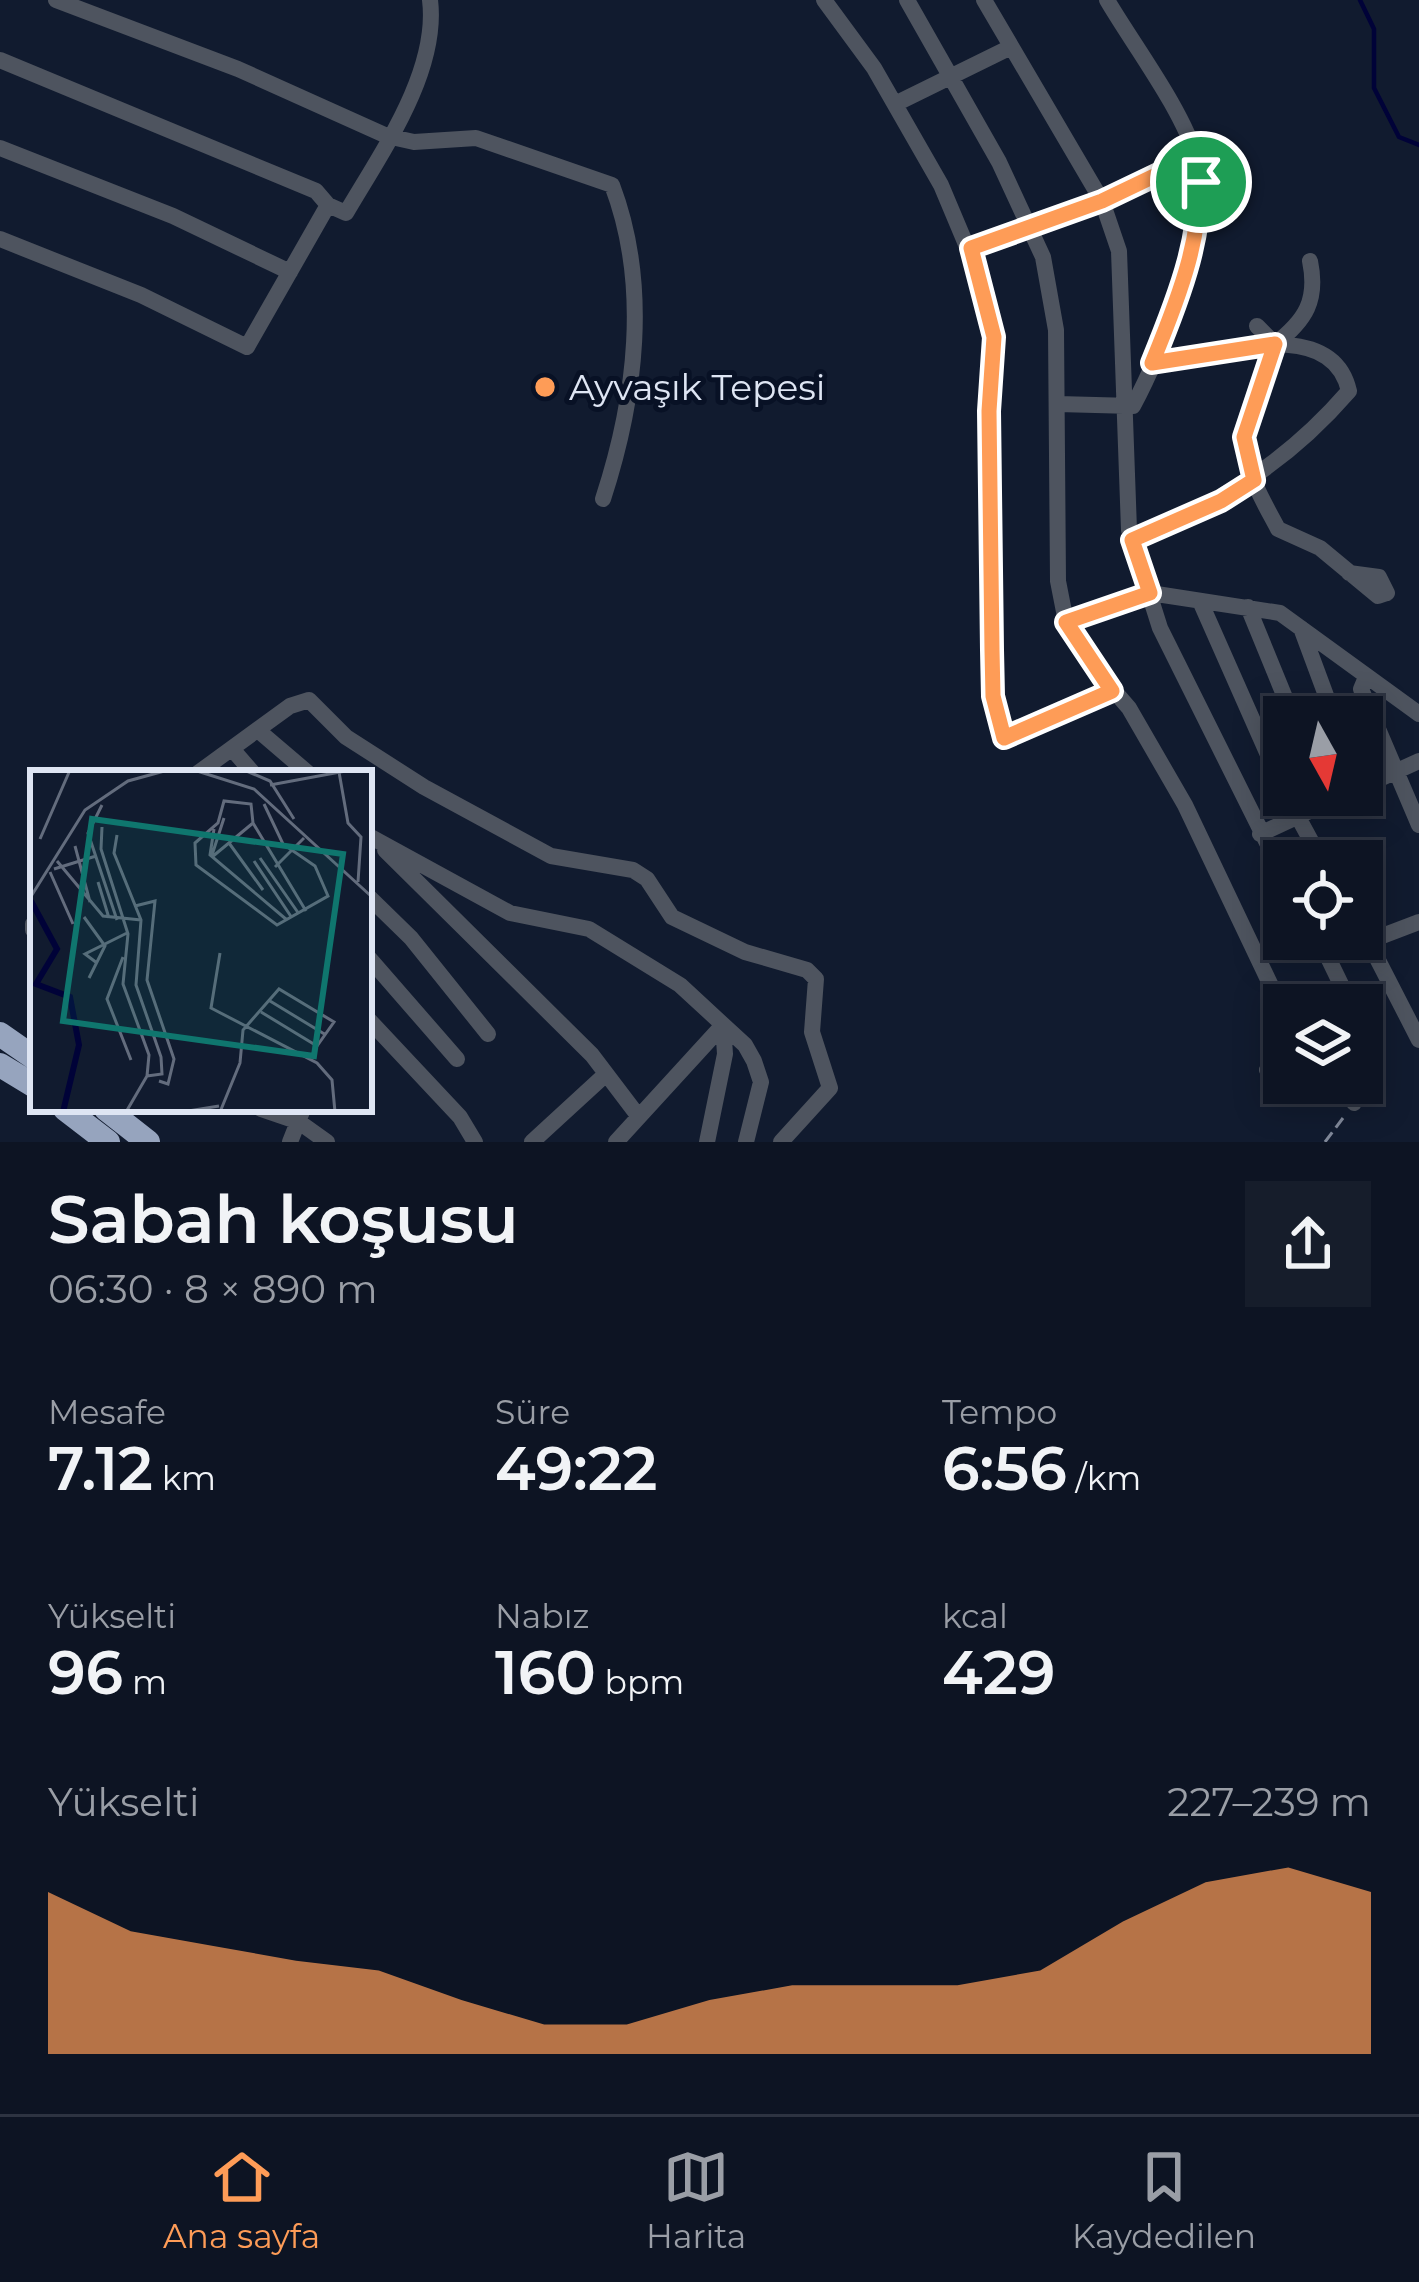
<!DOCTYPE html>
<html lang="tr">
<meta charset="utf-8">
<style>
body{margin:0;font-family:Montserrat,sans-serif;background:#161d2b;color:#f1f3f6;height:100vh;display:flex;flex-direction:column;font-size:45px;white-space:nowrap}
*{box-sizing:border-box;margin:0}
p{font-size:39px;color:#9a9ea6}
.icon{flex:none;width:66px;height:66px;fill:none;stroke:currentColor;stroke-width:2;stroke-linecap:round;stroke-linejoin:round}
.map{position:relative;height:1142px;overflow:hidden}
.side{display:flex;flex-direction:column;background:#0d1423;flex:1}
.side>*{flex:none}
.needle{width:78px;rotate:172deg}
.tools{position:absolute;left:1263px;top:696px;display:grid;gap:24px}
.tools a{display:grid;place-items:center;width:120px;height:120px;border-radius:0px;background:#0d1423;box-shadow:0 6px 30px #0003,0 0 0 3px #2d3341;font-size:60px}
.pin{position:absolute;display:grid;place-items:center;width:102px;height:102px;color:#fff;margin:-51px;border:6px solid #fff;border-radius:50%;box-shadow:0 3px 12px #0007}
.round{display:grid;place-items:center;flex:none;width:126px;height:126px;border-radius:0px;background:#161d2b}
.summary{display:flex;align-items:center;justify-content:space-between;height:204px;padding:0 48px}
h1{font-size:66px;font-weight:600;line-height:90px}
.figures{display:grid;grid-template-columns:repeat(3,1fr);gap:18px;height:204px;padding:12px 48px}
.figures div{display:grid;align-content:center}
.figures b{font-size:60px;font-weight:600}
.figures small{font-size:33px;font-weight:400}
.figures p{font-size:33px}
.chart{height:336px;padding:24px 48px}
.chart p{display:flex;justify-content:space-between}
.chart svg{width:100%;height:216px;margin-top:12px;fill:#fe9c57;opacity:.7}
.tabs{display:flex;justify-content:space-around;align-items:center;height:168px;border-top:3px solid #2d3341;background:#0d1423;font-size:33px;color:#9a9ea6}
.tabs a{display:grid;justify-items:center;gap:6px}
.tabs .active{color:#fe9c57}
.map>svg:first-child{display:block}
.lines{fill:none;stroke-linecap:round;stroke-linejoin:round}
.stream{stroke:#000238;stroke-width:4.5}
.path{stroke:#808899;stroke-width:3;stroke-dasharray:12 6;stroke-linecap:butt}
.minor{stroke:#4e545f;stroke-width:16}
.highway{stroke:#96a4be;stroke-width:24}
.route-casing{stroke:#fff;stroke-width:24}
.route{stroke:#fe9c57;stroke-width:15}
.poi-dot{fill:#fe9c57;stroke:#081125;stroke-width:4.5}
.labels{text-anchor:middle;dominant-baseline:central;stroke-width:10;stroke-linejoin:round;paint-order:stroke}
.poi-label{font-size:36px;fill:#dee5f3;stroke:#081125;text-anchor:start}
.inset-river{fill:none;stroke:#000238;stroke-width:6}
.inset-road{fill:none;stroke:#636c7d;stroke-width:3}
.view{fill:#0f766e;fill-opacity:0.15;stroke:#0f766e;stroke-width:6}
.inset-edge{fill:none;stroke:#dee5f3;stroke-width:6}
</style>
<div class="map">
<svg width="1419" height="1142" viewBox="0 0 1419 1142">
<rect width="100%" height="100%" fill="#111b2f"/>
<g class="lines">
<!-- stream -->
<path class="stream" d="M1360,0L1374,29V88L1399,137L1419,145"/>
<!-- path -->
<path class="path" d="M1115,195L1182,163
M1325,1142L1346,1114"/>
<!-- minor -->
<path class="minor" d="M56,0L238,69L387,136L414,142L476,138L612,185C650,285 636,398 603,499
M824,0L874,68L941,185L986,292L994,337L989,411L993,696L1004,738L1112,691
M907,0L999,162L1043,257L1056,330L1058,581L1066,622L1085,657L1129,708L1185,805L1284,1013
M984,0L1102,201L1119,251L1129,530L1160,628L1284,877
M0,60L316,191L328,205
M895,104L1011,47
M0,148L173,216L290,272
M0,239L141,295L247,347L328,205L346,213C381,153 439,72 430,0
M971,248L1102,201
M1310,261C1318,300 1306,320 1275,344C1269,374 1253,398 1246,427C1237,460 1264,502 1278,529L1320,548L1378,596L1387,593
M1257,326L1275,344
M1058,404L1133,406C1163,350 1214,223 1197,160C1183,110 1134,46 1107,0
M1132,540C1221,501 1284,466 1349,391C1331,312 1208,356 1152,363
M1349,573L1379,577L1387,593
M1200,601L1284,791
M1248,607L1293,717
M1066,622L1150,593L1280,613L1419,714
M1301,628L1334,717
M1366,677L1361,689L1419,825
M260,732L308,773
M233,750L253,773
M198,773L290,706L309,700L346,737L424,787L551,856L633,870L647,879L672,917L745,952L807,970L816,979L812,1032L830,1088L781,1142
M1362,787L1419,761
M1286,795L1322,861
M1260,834L1344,795
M369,836L510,913L589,929L680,985L745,1045L754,1061L761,1082L746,1142
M385,850L592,1055L639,1117
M369,897L411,938L488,1034
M33,924V930
M1362,929L1419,1040
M1319,939L1351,1005
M1369,941L1419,922
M369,958L457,1059
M369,1020L460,1117L475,1142
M1267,1070L1284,1044
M1354,1103L1366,1076L1362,1038
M261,1109L299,1122L327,1142
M290,1142L303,1109
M532,1142L606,1074
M616,1142L723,1025
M707,1142L725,1054L723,1025"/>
<!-- highway -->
<path class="highway" d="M0,1034L33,1057
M0,1065L33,1085
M65,1109L108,1142
M106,1109L148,1142"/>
</g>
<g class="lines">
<!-- route casing -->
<g class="route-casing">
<path id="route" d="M1196,156C1209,224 1178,300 1152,363L1275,344L1244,437L1254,480L1221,501L1132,540L1150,593L1066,622L1112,691L1004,738L993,696L992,650L989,411L994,337L971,248L1102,201Z"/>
</g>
<!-- route -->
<use href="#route" class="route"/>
</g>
<!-- markers -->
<circle class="poi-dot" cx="545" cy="387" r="12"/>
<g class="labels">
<!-- poi labels -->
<g class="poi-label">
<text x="569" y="387">Ayvaşık Tepesi</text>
</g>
</g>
<!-- overview -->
<g transform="translate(30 770)">
<rect width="342" height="342" fill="#111b2f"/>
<path class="inset-river" d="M1,131L27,179L6,214L40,227L49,275L33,342"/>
<path class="inset-road" d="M164,0L224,19L342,127M214,0L240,11L264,49M309,2L318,53L331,67L328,112M240,15L321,0M72,35L58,63L87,150M223,53L276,141M72,57L71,79L98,164L93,214L119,285L117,306M184,59L180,85L257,150M87,65L84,83L111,150L106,215L131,287L132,304L117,306M10,69L40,0M199,73L233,120M45,76L60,132M182,85L194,48M182,87L223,53L221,34L194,31L188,53L165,73L166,95L247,155L298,126L285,96L253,74L234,34M230,88L269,144M27,91L73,146L111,150M224,91L262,148M245,97L274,68M24,99L66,86M20,102L43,154M68,112L79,148M0,128L55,40L98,11L138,0M105,136L125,131L117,210L144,289L138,314L129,311M54,147L75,176L59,208M190,183L181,238L287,293L302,310L305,342M93,187L77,229L101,290M67,193L55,184L97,163M240,231L296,265M96,342L117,306M152,342L189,336M190,342L210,293L213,260L249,219L304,252L287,276L231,242"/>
<path class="view" d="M62,49L313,84L284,286L33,251Z"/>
<rect width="342" height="342" class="inset-edge"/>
</g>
</svg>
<div class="tools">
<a><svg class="needle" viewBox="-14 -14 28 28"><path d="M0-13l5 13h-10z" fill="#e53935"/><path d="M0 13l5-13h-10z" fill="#9a9ea6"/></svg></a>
<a><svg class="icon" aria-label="locate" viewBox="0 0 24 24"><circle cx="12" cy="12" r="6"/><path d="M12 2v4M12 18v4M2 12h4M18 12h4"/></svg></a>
<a><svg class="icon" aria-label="layers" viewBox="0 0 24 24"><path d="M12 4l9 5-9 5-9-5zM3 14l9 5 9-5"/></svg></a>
</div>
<div class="pin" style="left:1201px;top:182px;background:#1e9e55"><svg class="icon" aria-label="arrive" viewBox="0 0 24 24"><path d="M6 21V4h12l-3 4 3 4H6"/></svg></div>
</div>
<section class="side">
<div class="summary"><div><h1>Sabah koşusu</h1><p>06:30 · 8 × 890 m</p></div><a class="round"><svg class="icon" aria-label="share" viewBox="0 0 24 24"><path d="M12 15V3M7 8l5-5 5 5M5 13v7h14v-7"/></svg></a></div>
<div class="figures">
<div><p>Mesafe</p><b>7.12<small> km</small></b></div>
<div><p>Süre</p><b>49:22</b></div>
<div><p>Tempo</p><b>6:56<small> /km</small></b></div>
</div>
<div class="figures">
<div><p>Yükselti</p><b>96<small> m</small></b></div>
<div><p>Nabız</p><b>160<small> bpm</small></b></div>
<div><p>kcal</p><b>429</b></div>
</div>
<div class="chart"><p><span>Yükselti</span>227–239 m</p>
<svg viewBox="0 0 160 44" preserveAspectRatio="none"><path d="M0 44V11L10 19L20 22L30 25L40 27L50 33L60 38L70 38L80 33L90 30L100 30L110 30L120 27L130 17L140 9L150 6L160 11V44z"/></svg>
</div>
</section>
<nav class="tabs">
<a class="active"><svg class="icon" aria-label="home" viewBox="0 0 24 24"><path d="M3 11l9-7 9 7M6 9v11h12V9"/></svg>Ana sayfa</a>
<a><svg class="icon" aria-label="map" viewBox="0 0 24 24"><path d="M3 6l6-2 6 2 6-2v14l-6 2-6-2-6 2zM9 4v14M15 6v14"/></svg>Harita</a>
<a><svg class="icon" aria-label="saved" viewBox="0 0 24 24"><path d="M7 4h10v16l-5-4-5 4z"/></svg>Kaydedilen</a>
</nav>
